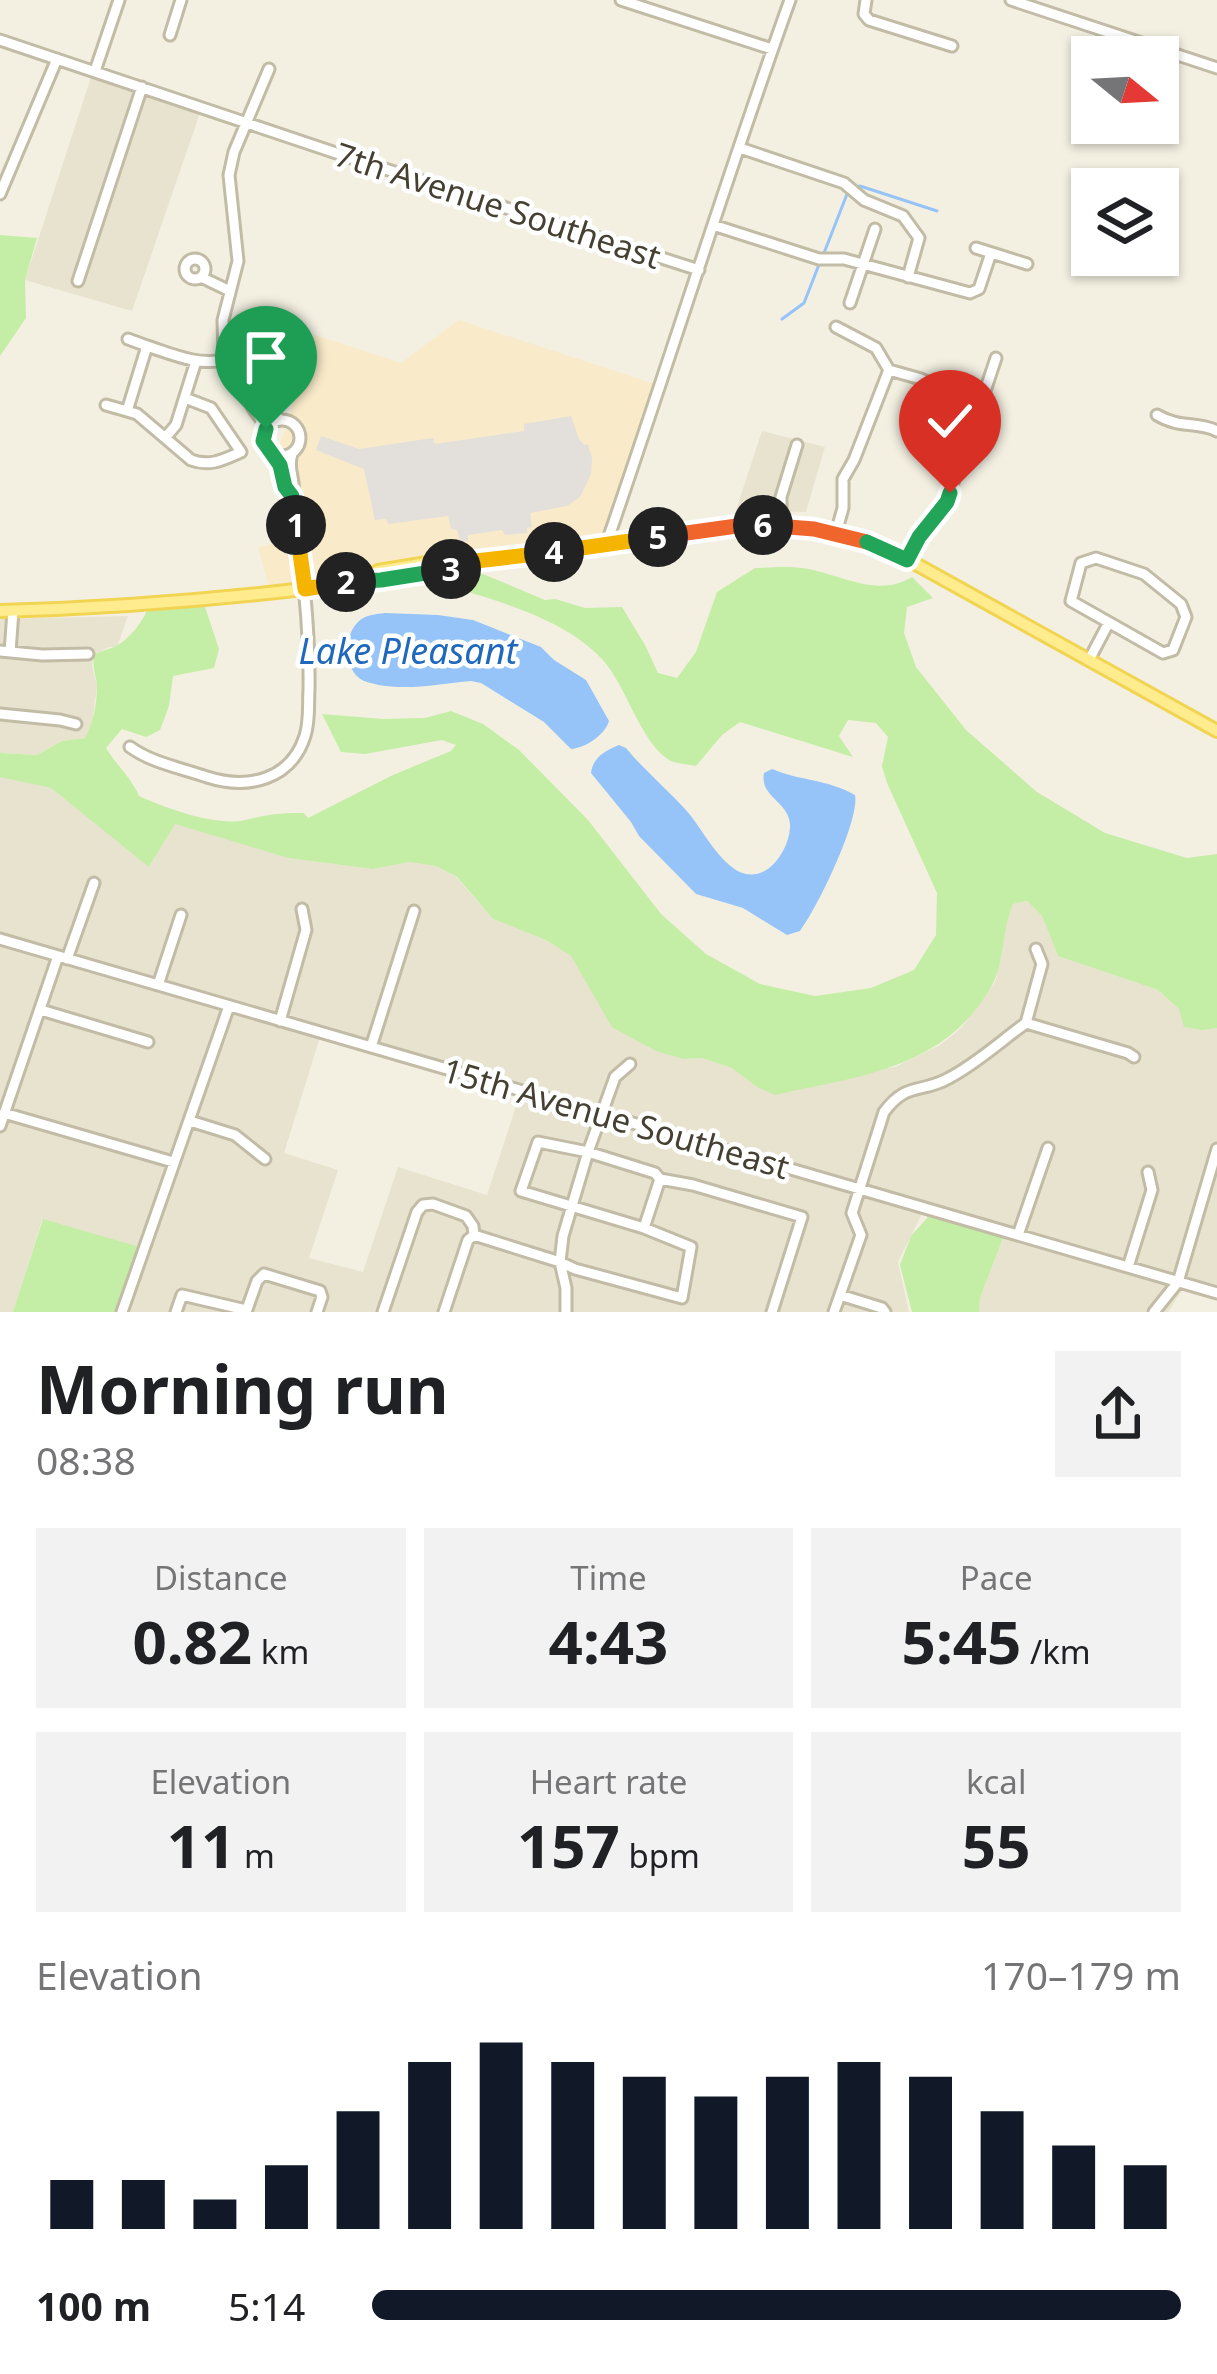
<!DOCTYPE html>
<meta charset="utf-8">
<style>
body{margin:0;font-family:"Noto Sans",sans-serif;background:#f2f2f2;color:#202124;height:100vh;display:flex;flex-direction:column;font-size:45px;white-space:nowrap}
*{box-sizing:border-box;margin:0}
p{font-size:39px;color:#757577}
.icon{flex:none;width:66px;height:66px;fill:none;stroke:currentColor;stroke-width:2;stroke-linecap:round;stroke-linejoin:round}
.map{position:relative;height:1312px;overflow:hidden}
.panel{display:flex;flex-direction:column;background:#fff;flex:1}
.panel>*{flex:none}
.needle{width:78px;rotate:108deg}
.buttons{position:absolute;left:1071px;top:36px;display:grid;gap:24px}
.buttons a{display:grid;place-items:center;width:108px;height:108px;border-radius:0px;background:#fff;box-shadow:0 3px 9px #0004;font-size:60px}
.pin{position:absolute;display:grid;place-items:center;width:102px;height:102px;color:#fff;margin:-123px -51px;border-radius:50% 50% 50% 0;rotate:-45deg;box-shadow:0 0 12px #0007}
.pin .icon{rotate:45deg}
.km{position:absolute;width:60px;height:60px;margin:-30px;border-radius:50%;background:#222;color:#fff;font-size:33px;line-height:60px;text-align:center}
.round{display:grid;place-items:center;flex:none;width:126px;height:126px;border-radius:0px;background:#f2f2f2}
.summary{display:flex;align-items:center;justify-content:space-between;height:204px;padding:0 36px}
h1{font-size:66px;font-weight:700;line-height:90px}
.metrics{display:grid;grid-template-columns:repeat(3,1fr);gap:18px;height:204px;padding:12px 36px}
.metrics div{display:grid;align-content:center;border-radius:0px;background:#f2f2f2;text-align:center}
.metrics b{font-size:60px;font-weight:700}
.metrics small{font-size:33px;font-weight:400}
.metrics p{font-size:33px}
.chart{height:336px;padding:24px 36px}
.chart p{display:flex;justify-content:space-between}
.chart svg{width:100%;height:216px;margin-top:12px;stroke:#111827;stroke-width:6}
ul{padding:0 36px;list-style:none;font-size:39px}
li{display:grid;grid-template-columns:192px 144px 1fr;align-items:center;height:90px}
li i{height:30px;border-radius:15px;background:#111827}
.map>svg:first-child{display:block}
.residential{fill:#e8e3cf;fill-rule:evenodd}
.commercial{fill:#f9eac9}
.green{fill:#c4eda5}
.parking{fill:#e3e0db}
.water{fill:#96c4f8}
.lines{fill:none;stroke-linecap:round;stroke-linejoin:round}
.stream{stroke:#96c4f8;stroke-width:3}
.minor-casing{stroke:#c2bca6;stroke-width:15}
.major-casing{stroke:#f1d452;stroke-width:16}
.minor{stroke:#fff;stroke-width:9}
.major{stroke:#ffec8f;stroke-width:10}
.split-1-casing{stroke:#fff;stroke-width:24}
.split-2-casing{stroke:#fff;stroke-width:24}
.split-3-casing{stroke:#fff;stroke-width:24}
.split-4-casing{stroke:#fff;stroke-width:24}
.split-5-casing{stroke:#fff;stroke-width:24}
.split-6-casing{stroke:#fff;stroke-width:24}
.split-7-casing{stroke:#fff;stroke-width:24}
.split-8-casing{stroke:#fff;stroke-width:24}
.split-1{stroke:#22a559;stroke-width:15}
.split-2{stroke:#f5b400;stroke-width:15}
.split-3{stroke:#22a559;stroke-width:15}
.split-4{stroke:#f5b400;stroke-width:15}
.split-5{stroke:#f5b400;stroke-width:15}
.split-6{stroke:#f0652b;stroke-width:15}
.split-7{stroke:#f0652b;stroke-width:15}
.split-8{stroke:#22a559;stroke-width:15}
.labels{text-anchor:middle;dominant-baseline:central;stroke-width:9;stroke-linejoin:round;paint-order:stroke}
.street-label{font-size:33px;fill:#454032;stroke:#fff}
.water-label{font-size:36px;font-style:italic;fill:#2068bc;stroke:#fff}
</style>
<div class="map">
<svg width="1217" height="1312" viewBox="0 0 1217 1312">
<rect width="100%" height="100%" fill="#f3f0e2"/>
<!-- residential -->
<path class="residential" d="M93,71L202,107L132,311L25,280Z
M762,431L825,447L806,512L736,510Z
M128,616L117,647H109L94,655L92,665L97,686L92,723L85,738L62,741L37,755L0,753V619Z
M3,776L51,788L150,866L175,823L288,858L373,869L409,862L436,866L456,877L493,919L546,940L571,956L591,988L684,1059L702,1058L732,1068L757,1087L895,1067L940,1045L962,1027L995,982L1002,955L1006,919L1013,904L1027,901L1042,916L1058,956L1158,990L1203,1030L1217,1028V1293L1186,1284L1168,1312H979L980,1298L1007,1229L613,1119L923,1212L898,1262L909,1312H120L42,1220L13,1312H0V777ZM321,1034L521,1091L487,1195L398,1167L363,1272L309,1258L338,1170L284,1153Z"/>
<!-- commercial -->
<path class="commercial" d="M459,320L658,385L606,545L271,594L258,547L288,540L272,469L315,335L401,363Z"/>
<!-- green -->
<path class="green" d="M0,235L37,238L25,280L26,318L0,356Z
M755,568C770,568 787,566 802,568C840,573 876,599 912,577L933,598L907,607L904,633L916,667L966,730L1037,792L1105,833L1187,858L1217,854V1028L1203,1030L1184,1027L1179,1009L1158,990L1058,956L1042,916L1027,901L1013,904C1001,930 1006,960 992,985C946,1069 859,1076 775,1095L757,1087L732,1068L702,1058L684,1059L656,1051L612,1027L571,956L546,940L493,919L457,877L436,866L409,862L373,869L288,858L175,824L149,867L51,788L0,777V753L37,755L62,741L85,738C93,723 97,704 97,686C96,675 92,667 94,655C100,651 107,650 114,647C128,641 145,620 149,605L203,601L219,649L214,668L173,676L169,706L160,730L146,737L122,729L106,748C117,766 131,777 139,796C165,808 218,827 245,820C270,814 278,813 304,813L308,818L393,775L451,751L456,745L442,740L365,754L341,752L322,714L383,719L425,718L451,711L483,724L519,750L588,820L661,914L706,954L760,984L815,996L871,988L914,970L936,935L937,893L887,783L882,766L888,737L876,723L848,720L839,736L853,757L740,722L722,735L696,766C688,764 676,764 669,760C641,743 626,685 602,659C569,623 507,603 461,590L460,579L483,574L545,600L555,599L585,608L622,607L645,645L658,673L677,678L696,652L717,592Z
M936,1208L1007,1228L980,1298L979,1312H912L900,1265L911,1236Z
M43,1219L143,1248L120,1312H13Z"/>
<!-- parking -->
<path class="parking" d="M571,416L579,439L584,445L588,444L592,458L591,474L580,497L567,506L530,513L532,527L527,528V533L505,535L502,530L468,535V541L460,542L457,530L451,529L448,516L388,524L386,519L375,520L364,469L316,450L321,436L359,449L433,438L435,444L524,431V424Z"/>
<!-- water -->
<path class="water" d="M385,613L438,615L473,620L541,647L554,660L586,680L609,721C605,735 585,748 571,749L544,722L481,683L471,681C436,684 398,693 364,681C344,673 343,636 358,622C364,615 377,614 385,613Z
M619,745L626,748C644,770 666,788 685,809C704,828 731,894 768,869C780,860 789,843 790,828C792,802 759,798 764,773L772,769C801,781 827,779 855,795C860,820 817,909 800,931L787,935L743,908L696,894L639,836L631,822L591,773C593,757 605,751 619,745Z"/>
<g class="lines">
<!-- stream -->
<path class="stream" d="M824,253L849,189L860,186L937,211
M782,319L804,303L820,262"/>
<!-- minor casing -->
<g class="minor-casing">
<path id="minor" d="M621,0L772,49
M866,0L864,14L869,20L952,46
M1011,0L1217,68
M170,35L181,0
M0,40L348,157L699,270
M95,71L119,0
M740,148L844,183L864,200L903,216L919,238L908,277
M0,194L57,59
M716,226L819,259H844L970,293L979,289L991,253
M976,248L1027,264
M185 269a10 10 0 1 1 20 0a10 10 0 1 1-20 0Z
M201,277L230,291
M78,281L142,87
M850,303L875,229
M836,327L876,348L889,370L921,379L980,406
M128,339L147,346
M224,360L223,320L238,261L229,175L234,152L269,69
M224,360L249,397C250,409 262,417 266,429
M249,397L281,420
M185,398L211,408L241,452C223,460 210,467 191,460L137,414L127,411L147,346C172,354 198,366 224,360
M106,405L127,411
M1157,415C1180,429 1198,421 1217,431
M264 438a18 18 0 1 1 36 0a18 18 0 1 1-36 0Z
M165,438L176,425L196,361
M275,457L285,487L292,495
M781,525V497L797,445
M836,533L843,508V479L854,460L889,370
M606,545C669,363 725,181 790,0
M1096,558L1144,574L1181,604L1186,617L1173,650L1163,653L1071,601L1081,563Z
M907,560L919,537L947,502L965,444L972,430L996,358
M0,651L42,655L88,654
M10,652L13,611
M1089,660L1108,624
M0,714L60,720L76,724
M130,747C152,763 181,768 207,777C248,790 291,780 305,736C310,720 308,705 309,690C310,624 302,561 292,495C297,481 286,469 292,454
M0,939L1217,1293
M67,959L94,883
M158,985L181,915
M41,1010L148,1042
M280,1021L306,930L302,909
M1026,1023L1128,1053L1134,1057
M1026,1023L1042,964L1036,949
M371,1047L414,911
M4,1113L173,1162
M190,1121L235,1135L265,1159
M0,1126L58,956
M644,1228L660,1179
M474,1235L560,1262L575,1269L682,1298L691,1247L644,1228L521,1191L538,1142L588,1152L655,1173L660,1179L693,1185L802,1217L772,1312
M1018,1235L1048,1148
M1128,1267L1152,1190L1148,1172
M840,1295L882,1308L885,1312
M122,1312L229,1006
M176,1312L182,1295L246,1310
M246,1312L257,1281L264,1274L320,1291L322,1297L317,1312
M383,1312L417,1212L423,1205L433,1204L466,1216L473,1226L474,1235
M444,1312L468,1240L474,1235
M566,1312V1288L560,1262L563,1236L588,1152L615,1077L630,1064
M834,1312L861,1235L852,1213L884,1112C907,1081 921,1094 949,1078C976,1064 1001,1041 1026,1023
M1154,1312L1178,1282L1217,1149"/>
</g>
<!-- major casing -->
<g class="major-casing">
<path id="major" d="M368,579L378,571L464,557C494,567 534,555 565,551C634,541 719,521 788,525C825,528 861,540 896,553L1217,731
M0,611C156,607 312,591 466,567L476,561"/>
</g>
<!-- minor -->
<use href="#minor" class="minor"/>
<!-- major -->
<use href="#major" class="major"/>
</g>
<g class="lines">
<!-- split-1 casing -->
<g class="split-1-casing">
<path id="split-1" d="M266,429L263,441L280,465L285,487L292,496L296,525"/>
</g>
<!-- split-2 casing -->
<g class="split-2-casing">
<path id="split-2" d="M296,525L305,589L346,582"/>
</g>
<!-- split-3 casing -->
<g class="split-3-casing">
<path id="split-3" d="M346,582L381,580L451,569"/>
</g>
<!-- split-4 casing -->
<g class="split-4-casing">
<path id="split-4" d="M451,569L466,567L476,561L554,552"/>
</g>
<!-- split-5 casing -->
<g class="split-5-casing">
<path id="split-5" d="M554,552L658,537"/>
</g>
<!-- split-6 casing -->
<g class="split-6-casing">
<path id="split-6" d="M658,537L744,525H763"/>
</g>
<!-- split-7 casing -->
<g class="split-7-casing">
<path id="split-7" d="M763,525L814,529L867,542"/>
</g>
<!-- split-8 casing -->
<g class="split-8-casing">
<path id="split-8" d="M867,542L907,560L919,537L947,502L950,493"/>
</g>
<!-- split-1 -->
<use href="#split-1" class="split-1"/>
<!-- split-2 -->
<use href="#split-2" class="split-2"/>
<!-- split-3 -->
<use href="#split-3" class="split-3"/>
<!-- split-4 -->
<use href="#split-4" class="split-4"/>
<!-- split-5 -->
<use href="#split-5" class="split-5"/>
<!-- split-6 -->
<use href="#split-6" class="split-6"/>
<!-- split-7 -->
<use href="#split-7" class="split-7"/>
<!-- split-8 -->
<use href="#split-8" class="split-8"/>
</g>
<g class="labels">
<!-- street labels -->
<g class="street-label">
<text transform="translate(498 205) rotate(18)">7th Avenue Southeast</text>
<text transform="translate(616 1118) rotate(16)">15th Avenue Southeast</text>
</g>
<!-- water labels -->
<g class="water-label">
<text x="408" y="650">Lake Pleasant</text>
</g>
</g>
</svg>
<div class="buttons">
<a><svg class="needle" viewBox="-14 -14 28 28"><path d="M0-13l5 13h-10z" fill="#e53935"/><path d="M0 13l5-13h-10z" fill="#757577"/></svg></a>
<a><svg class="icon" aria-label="layers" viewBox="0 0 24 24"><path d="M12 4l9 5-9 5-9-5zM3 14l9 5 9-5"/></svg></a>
</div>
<div class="pin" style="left:266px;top:429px;background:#1e9e55"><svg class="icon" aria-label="arrive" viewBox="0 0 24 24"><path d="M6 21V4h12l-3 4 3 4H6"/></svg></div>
<div class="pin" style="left:950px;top:493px;background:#d93025"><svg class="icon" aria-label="check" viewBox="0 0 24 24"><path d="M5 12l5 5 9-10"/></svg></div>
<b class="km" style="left:296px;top:525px">1</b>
<b class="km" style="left:346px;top:582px">2</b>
<b class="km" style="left:451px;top:569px">3</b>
<b class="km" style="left:554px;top:552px">4</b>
<b class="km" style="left:658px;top:537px">5</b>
<b class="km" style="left:763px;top:525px">6</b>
</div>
<section class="panel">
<div class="summary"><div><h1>Morning run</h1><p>08:38</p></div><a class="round"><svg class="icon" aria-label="share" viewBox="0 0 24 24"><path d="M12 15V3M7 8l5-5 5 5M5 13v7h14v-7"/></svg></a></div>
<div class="metrics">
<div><p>Distance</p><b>0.82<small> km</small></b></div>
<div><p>Time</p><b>4:43</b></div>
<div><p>Pace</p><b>5:45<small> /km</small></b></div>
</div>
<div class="metrics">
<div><p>Elevation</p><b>11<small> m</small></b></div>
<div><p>Heart rate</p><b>157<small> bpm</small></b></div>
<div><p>kcal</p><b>55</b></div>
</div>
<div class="chart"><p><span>Elevation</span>170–179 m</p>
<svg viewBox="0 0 160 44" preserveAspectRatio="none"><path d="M5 44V34M15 44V34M25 44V38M35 44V31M45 44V20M55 44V10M65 44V6M75 44V10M85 44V13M95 44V17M105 44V13M115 44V10M125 44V13M135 44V20M145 44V27M155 44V31"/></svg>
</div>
<ul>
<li><b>100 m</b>5:14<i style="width:100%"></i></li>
</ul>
</section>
